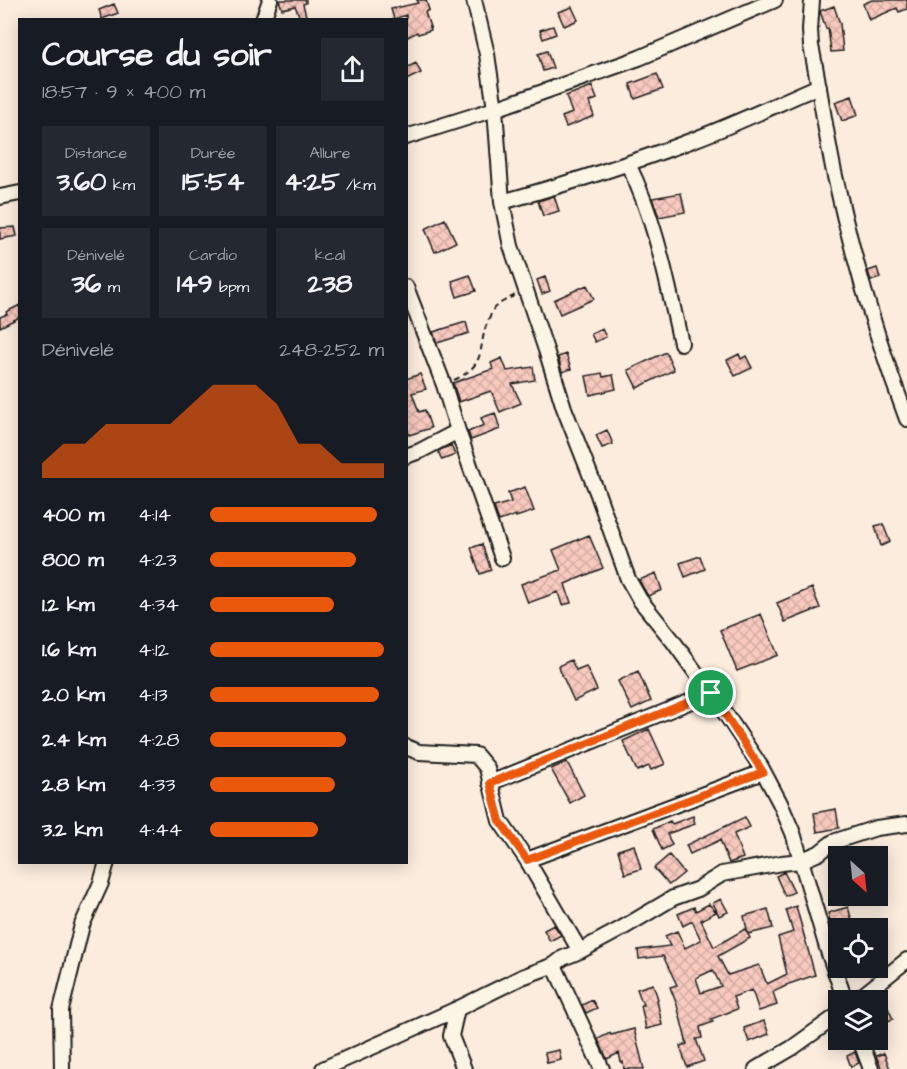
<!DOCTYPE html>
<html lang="fr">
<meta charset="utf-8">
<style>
body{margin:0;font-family:"Architects Daughter",sans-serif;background:#242831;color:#f1f3f6;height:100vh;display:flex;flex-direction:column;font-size:22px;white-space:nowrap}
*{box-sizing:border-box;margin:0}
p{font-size:20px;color:#9ea1a6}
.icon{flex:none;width:33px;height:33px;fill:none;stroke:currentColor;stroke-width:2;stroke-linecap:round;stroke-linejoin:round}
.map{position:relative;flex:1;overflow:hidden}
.details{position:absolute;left:18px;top:18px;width:390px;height:846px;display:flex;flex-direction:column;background:#171b24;border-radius:0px;box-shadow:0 3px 15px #0003}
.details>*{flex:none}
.needle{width:39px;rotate:153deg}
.tools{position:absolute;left:828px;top:846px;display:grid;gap:12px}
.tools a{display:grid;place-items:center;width:60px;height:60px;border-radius:0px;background:#171b24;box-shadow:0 3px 15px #0003;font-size:30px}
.pin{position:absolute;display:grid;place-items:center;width:51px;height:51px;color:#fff;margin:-26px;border:3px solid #fff;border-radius:50%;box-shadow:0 2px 6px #0007}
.round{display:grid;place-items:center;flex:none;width:63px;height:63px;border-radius:0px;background:#242831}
.headline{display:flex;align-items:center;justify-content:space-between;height:102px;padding:0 24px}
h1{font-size:33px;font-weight:800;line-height:45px}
.stats{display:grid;grid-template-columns:repeat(3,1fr);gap:9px;height:102px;padding:6px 24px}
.stats div{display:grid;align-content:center;border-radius:0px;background:#242831;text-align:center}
.stats b{font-size:26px;font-weight:800}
.stats small{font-size:16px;font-weight:400}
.stats p{font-size:16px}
.chart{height:168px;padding:12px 24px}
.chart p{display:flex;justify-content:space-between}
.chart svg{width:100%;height:108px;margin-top:6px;fill:#ea580c;opacity:.7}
ul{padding:0 24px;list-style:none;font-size:20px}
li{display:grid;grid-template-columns:96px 72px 1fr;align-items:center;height:45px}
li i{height:15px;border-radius:8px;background:#ea580c}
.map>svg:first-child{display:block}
.building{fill:url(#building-cross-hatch);stroke:#1c1c1c;stroke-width:1.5;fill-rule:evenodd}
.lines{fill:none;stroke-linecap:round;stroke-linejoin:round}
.street-casing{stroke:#1c1c1c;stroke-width:18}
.path{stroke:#1c1c1c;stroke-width:2;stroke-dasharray:6 4.5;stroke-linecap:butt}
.street{stroke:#fcf5e5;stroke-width:14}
.route-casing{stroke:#fff;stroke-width:12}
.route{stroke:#ea580c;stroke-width:8}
</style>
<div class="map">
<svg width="907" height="1069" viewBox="0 0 907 1069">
<defs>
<pattern id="building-cross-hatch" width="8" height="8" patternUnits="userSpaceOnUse" patternTransform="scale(1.5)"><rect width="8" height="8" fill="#f8c9be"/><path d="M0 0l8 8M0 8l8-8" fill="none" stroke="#d4aca3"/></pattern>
</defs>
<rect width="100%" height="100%" fill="#fbecdd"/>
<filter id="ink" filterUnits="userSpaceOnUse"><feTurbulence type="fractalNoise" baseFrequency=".0167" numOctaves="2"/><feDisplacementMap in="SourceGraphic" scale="12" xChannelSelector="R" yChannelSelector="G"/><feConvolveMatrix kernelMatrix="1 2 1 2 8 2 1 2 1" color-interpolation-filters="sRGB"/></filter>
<g filter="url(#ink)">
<!-- building -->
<path class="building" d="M279,0H306V3L303,4L307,20H301L295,6L282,9Z
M417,0H426L429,10L425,12L431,30L418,34L417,32L406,38V15L394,19L391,9L418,3Z
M872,0H907V9L899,12L897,8L869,20L863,4Z
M114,4L118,13L102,19L99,10Z
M834,6L840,24L843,51L831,52L828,28L826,29L820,11Z
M572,7L578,20L564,26L558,12Z
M553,26L556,34L543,39L540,30Z
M547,51L553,68L543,71L538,54Z
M416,63L421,73L406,80V68Z
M657,74L663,89L635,99L630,84Z
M592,86L597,99L589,102L594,116L566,127L562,117L572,113L566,96Z
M852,96L858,115L842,121L835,102Z
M681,193L685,212L659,217L652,198Z
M554,196L559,211L543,216L538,201Z
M445,219L456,242L435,252L425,229Z
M15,227L17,236L0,239V228Z
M877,268L880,278L871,281L868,271Z
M470,275L476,291L457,297L452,281Z
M545,277L550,291L542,294L537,280Z
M587,285L594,299L560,314L554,300Z
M20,305V317L0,327V317L7,314L6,312Z
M466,322L469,333L437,343L433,332Z
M602,329L606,337L595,342L591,334Z
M666,352L674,370L637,388L628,370Z
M566,354L571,369L562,372L558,357Z
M739,354L741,359L746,356L752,368L735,376L727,360Z
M502,358L507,371L533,367L535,380L512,384L521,403L500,412L491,391L459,402L453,383L493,369L491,363Z
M602,373L603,377L613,375L616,389L590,395L586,376Z
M420,374L426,389L412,393L419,412L425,410L431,428L409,435L406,426V379Z
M495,413L500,429L471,440L468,432L484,425L481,418Z
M607,430L613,444L602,448L596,435Z
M451,445L455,455L442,460L438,451Z
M525,487L534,511L516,517V515L499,521L494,507L511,502L508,493Z
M883,524L890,542L881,546L875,526Z
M589,535L603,568L565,584L571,603L562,605L558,592L528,603L521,584L561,570L553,550Z
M482,544L491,570L480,574L471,548Z
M700,556L705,569L685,577L680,563Z
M656,573L662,590L648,596L639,580Z
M812,588L820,608L785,622L777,603Z
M761,614L778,655L737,671L720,630Z
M571,660L576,670L586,666L597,690L574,701L558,666Z
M638,671L651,701L632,710L618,681Z
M649,729L665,764L651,770L649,766L637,771L623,741Z
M567,762L584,795L570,803L551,769Z
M836,809L839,828L817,832L814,813Z
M693,816L695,824L667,834L672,845L662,850L653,829L670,821L672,824Z
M745,817L750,827L734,834L743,858L729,863L720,840L690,854L686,845Z
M634,845L641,869L625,874L618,850Z
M669,855L684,873L669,885L654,868Z
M784,872L794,892L785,896L776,876Z
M721,899L728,912L719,916L713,903Z
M709,904L716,912L701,920L714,947L745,929L750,938L718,956L728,975L759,965L767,984L787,974L778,937L793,932L786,910L796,906L815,975L786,985V986L773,992L777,1005L759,1011L752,990L733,997L737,1009L711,1019L713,1022L700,1027L702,1038L696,1039L704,1061L687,1067L680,1046L687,1044L677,1005L670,987L677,985L663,956L639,959L638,950L670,946L665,936L677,931L685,948L701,940L692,921L683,926L678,914L694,907L696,911ZM713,970L721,986L701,993L696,978Z
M848,907L854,928H832L828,913Z
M768,909L773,928L748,934L744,916Z
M554,925L561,935L550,941L544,930Z
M653,984L658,999L657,1000L662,1025L646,1029L641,1005H643L637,989Z
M592,1000L597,1008L586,1013L582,1005Z
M888,1008L893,1019L878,1025V1012Z
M764,1021L769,1034L749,1042L744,1028Z
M634,1029L644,1069H624L623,1062H621L619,1053L607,1059L598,1039L610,1033L611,1035Z
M559,1050L561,1060L547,1063L545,1053Z
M855,1052L859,1063L851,1067L847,1056Z
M884,1053L890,1069H882L876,1056Z"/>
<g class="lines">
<!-- street casing -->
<g class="street-casing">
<path id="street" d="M474,0L487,54L495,109L502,202L511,246L546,350L564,408L597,492L628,579L640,600L673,641L727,716L761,767L780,803L793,833L827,948L845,1000
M812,0L810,30L811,46C820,88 825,130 834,172C852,255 877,340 907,419
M263,20L270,0
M406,137L495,109L639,58L775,0
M628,164C656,220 667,282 681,343
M0,197L20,193
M502,202C567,184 630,164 693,140C736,124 777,104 819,86
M406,287L444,385L458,431L502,558
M406,456L420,451L458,431
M406,747L419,752L476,755L487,768L500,821L527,860L580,951
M490,783L711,693
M527,860L763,772
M554,965L602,1069
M857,1000L907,960
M457,1009L451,1036L464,1069
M860,1040L871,1069
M62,1069L61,1010L82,925L101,883L107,862
M323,1069L457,1009L522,977L554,965L563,958L580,951L619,930L673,898L698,889L722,874L782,863L800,861L819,853L833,842L876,828L907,824
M756,1069L792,1048L838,1015"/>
</g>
<!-- path -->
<path class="path" d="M454,380C491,363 475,345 490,317C491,314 492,311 494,308C499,303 509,299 515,295"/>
<!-- street -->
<use href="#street" class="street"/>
</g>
</g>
<g class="lines" filter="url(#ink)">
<!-- route casing -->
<g class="route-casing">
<path id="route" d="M711,693L763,772L527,860L500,821L490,783Z"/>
</g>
<!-- route -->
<use href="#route" class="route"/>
</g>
</svg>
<div class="tools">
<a><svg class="needle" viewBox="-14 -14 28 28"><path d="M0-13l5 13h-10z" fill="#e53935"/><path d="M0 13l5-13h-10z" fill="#9ea1a6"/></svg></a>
<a><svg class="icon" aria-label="locate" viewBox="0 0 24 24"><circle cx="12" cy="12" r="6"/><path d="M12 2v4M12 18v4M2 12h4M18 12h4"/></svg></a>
<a><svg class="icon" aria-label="layers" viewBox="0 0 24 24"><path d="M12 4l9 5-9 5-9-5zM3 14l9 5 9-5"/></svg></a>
</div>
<div class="pin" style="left:711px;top:693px;background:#1e9e55"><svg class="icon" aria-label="arrive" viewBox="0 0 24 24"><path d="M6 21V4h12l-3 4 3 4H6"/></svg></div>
<section class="details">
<div class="headline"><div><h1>Course du soir</h1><p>18:57 · 9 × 400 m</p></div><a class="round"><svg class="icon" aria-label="share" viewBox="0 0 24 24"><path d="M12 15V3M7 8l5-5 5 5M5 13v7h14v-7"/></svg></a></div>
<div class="stats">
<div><p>Distance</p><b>3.60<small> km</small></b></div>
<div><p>Durée</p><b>15:54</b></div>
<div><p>Allure</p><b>4:25<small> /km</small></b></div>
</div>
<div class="stats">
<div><p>Dénivelé</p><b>36<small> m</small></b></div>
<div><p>Cardio</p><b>149<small> bpm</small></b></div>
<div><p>kcal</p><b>238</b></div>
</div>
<div class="chart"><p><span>Dénivelé</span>248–252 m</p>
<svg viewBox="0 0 160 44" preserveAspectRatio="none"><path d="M0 44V38L10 30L20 30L30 22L40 22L50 22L60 22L70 14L80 6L90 6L100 6L110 14L120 30L130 30L140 38L150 38L160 38V44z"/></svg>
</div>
<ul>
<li><b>400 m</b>4:14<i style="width:96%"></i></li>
<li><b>800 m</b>4:23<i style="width:84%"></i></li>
<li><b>1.2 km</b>4:34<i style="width:71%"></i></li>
<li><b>1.6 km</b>4:12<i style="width:100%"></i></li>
<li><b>2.0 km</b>4:13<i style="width:97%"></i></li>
<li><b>2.4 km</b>4:28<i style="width:78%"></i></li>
<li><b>2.8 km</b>4:33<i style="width:72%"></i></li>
<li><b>3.2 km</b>4:44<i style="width:62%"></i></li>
</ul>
</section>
</div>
